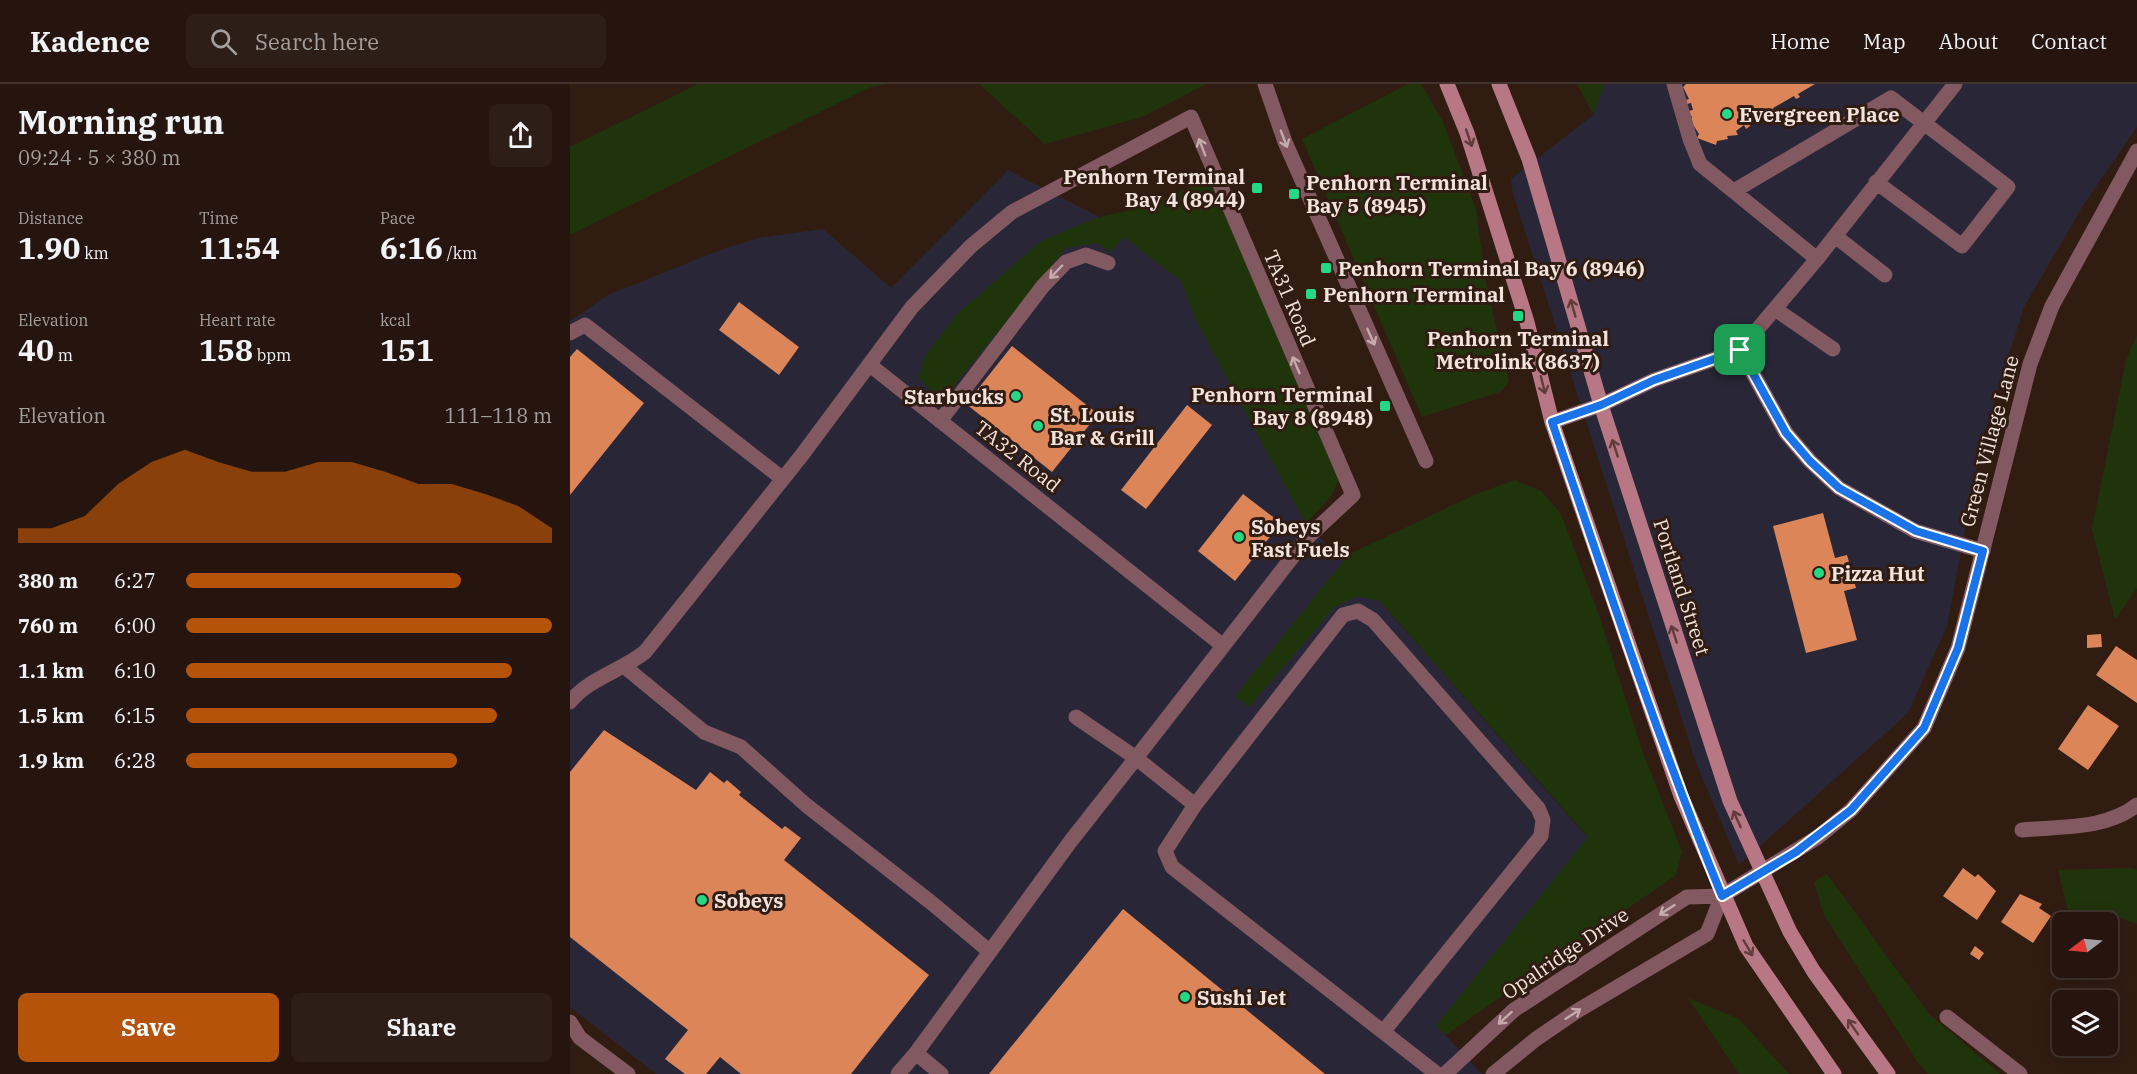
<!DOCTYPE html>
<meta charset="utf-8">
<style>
body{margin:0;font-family:"IBM Plex Serif",serif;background:#2d1e17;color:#f1f3f6;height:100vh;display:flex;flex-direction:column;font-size:22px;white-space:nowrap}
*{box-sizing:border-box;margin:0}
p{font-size:20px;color:#a39f9e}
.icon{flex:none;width:33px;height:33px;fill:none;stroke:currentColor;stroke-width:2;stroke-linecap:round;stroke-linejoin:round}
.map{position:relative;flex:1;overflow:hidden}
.details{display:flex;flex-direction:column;background:#25150e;width:570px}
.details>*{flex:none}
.needle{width:39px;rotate:254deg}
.buttons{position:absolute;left:1482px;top:828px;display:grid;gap:12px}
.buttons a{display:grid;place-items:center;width:66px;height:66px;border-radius:9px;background:#25150e;box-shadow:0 3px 15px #0003,0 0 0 2px #42342e;font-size:30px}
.pin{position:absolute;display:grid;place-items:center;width:51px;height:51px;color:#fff;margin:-26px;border-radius:12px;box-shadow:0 3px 9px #0006}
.round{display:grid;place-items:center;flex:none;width:63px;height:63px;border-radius:9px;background:#2d1e17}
.summary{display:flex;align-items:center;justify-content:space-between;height:102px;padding:0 18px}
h1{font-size:33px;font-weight:700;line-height:45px}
.stats{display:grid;grid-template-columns:repeat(3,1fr);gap:9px;height:102px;padding:6px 18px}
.stats div{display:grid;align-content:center}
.stats b{font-size:30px;font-weight:700}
.stats small{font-size:16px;font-weight:400}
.stats p{font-size:16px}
.chart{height:168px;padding:12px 18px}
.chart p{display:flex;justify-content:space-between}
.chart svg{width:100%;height:108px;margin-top:6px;fill:#b45309;opacity:.7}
.action{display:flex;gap:12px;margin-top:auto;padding:12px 18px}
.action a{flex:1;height:69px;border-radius:9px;background:#b45309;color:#fff;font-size:24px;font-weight:700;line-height:69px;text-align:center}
.action a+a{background:#2d1e17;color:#f1f3f6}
ul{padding:0 18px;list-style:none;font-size:20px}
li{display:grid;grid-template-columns:96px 72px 1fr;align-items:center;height:45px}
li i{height:15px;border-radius:8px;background:#b45309}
header{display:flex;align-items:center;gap:36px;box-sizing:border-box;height:84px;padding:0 30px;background:#25150e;border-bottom:2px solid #42342e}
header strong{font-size:28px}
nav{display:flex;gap:33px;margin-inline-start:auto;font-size:21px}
.search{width:420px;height:54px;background:#2d1e17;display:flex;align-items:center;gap:15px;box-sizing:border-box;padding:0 21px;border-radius:9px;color:#a39f9e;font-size:22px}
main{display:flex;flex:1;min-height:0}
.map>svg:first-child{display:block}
.commercial{fill:#292737}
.green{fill:#20340c}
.building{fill:#dc8558}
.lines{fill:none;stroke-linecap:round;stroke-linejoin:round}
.lane{stroke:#825861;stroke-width:15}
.street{stroke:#825861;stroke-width:15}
.secondary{stroke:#b87784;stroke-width:15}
.oneway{stroke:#603c3a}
.oneway2{stroke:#c5abab}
.route-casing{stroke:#fff;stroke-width:12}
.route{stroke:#1a73e8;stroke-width:8}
.poi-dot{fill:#25d886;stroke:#311c12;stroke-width:2}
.labels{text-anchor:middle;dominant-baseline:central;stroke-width:6;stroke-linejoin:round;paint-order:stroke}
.poi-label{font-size:20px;font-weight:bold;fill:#f2e3dc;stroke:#311c12;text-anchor:start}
.street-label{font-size:20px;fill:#f2e3dc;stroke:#311c12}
</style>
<header>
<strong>Kadence</strong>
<div class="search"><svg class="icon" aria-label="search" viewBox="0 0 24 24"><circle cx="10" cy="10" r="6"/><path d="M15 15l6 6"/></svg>Search here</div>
<nav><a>Home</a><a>Map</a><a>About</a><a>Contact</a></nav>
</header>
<main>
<section class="details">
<div class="summary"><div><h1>Morning run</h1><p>09:24 · 5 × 380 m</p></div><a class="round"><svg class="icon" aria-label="share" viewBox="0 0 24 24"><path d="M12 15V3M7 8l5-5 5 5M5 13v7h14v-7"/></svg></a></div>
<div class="stats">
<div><p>Distance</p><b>1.90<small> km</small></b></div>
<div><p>Time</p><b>11:54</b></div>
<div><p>Pace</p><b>6:16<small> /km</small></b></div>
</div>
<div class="stats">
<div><p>Elevation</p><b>40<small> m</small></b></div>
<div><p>Heart rate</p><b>158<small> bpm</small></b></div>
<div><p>kcal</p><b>151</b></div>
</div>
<div class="chart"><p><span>Elevation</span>111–118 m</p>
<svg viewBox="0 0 160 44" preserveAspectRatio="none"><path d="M0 44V38L10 38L20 33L30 20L40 11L50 6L60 11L70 15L80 15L90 11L100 11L110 15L120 20L130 20L140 24L150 29L160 38V44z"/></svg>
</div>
<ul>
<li><b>380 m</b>6:27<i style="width:75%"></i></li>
<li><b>760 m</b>6:00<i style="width:100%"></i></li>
<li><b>1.1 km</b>6:10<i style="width:89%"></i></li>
<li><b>1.5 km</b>6:15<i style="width:85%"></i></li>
<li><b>1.9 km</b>6:28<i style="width:74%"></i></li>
</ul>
<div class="action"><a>Save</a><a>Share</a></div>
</section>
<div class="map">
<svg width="1567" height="990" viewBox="0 0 1567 990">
<rect width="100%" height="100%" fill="#311c12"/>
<!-- commercial -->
<path class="commercial" d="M1035,0H1567V43L1514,120L1454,223L1411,360L1377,542L1338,629L1169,781L1125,676L943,110L941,95L1023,31Z
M438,86L529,133L611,197L628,240L736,440L779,482L1018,754L867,942L912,990H86L0,923V237L38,211L150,166L188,154L253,145L321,204Z"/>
<!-- green -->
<path class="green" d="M128,0H318L301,3L0,151V63Z
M409,0H637L572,33L475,60Z
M838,0H851L873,38L906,125L915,194L939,298L930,308L852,333L732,55Z
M1007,0H1035L1023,30Z
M629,100L651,104L771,391L761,412L736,440L628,240L611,197L554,153L540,168L527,159L496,164L378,309L366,311L349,294L354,274L385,232L471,157L529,133L571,124Z
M1567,251V504L1545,536L1522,445L1556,276Z
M945,396L971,407L991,430L1029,531L1072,666L1112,768L1106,791L876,951L866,942L1018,753L810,517L787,512L765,523L679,623L665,612L778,471L906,410Z
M1562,784L1567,786V840L1546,832L1538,843V838H1501L1488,786Z
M1257,790L1359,930L1430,990H1358L1348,979L1253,829L1244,798Z
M1118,914L1169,935L1219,990H1169Z"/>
<!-- building -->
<path class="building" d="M1116,0H1245L1228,10L1230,13L1226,15L1224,12L1203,24L1205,28L1201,31L1199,27L1179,39L1180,42L1176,45L1174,41L1166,47L1168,51L1157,52L1158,55L1147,57L1146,61L1127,54L1129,50L1120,36L1122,33L1118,27L1123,26L1121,19L1117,20L1116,16L1119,15L1113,3Z
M169,218L229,263L209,291L149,246Z
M442,262L528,330L482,388L396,320Z
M7,265L74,319L0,411V273Z
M617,321L642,341L576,425L551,406Z
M673,410L711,439L665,497L628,467Z
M1253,429L1265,474L1277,471L1286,504L1274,507L1287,556L1236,569L1203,442Z
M1531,550L1532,563L1517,564V551Z
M1546,562L1567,576V619L1526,591Z
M1518,621L1549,642L1518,686L1488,665Z
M34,646L126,706L140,688L154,699L157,696L171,708L169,711L212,745L215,742L231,754L214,776L359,891L281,990H171L150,973L136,990H115L95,975L118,946L0,853V688Z
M1393,784L1405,793L1408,790L1426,807L1407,836L1373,812Z
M1450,810L1472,820L1469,824L1481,832L1463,859L1431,838Z
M553,825L755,990H419Z
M1405,862L1414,869L1409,876L1400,870Z"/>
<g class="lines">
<!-- lane -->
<path class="lane" d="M695,0L715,58L856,377
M1104,0L1120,55L1130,80L1247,175
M1164,107L1321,14L1438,103L1392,162L1306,98
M1265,152L1315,191
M1205,225L1263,265
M0,249L15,241L213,395
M1170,266L1216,349L1240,377L1269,404L1345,447L1413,467
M300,281L652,561
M370,337L473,202L496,178L516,171L538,179
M982,338L1031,321L1084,296L1170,266L1247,175L1385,0
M55,583L134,648L171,663L236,721L363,820L419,867
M0,618C18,595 51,587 75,568L232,371L342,223L401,162L442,128L621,33L783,411L738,453L566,674L625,721L595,767L602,783L867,990
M625,721L773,531L788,527L803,536L968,724L973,736L971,752L813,948
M0,938L10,954L58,990
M328,990L346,969
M371,990L346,969L500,758L566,674L506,633"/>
<!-- street -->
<path class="street" d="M1452,746C1491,742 1535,746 1567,721
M1377,933L1450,990
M875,990L944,926L1117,813L1152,812L1248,753L1281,726L1354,644L1388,564L1460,280L1482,222L1567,67
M923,990L966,955L1007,927L1137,850L1152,812"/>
<!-- secondary -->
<path class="secondary" d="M877,0L897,49L957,238L982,338L1111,712L1176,862L1264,990
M929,0L959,75L1031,321L1160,717L1220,848L1244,888L1318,990"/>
</g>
<!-- one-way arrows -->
<defs><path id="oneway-shaft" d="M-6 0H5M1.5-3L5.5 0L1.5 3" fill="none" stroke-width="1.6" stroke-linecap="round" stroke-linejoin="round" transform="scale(1.5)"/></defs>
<g class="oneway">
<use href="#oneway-shaft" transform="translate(899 54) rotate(71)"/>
<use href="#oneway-shaft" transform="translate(1003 224) rotate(-106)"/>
<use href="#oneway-shaft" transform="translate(973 301) rotate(76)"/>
<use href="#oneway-shaft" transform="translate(1045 364) rotate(-108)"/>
<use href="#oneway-shaft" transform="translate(1104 550) rotate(-108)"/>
<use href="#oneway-shaft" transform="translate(1167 735) rotate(-114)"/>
<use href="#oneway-shaft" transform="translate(1178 864) rotate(60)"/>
<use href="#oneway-shaft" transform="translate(1283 943) rotate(-125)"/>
</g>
<g class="oneway2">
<use href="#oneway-shaft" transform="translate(714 55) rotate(69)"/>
<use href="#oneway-shaft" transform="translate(632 63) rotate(-111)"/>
<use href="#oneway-shaft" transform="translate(486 188) rotate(134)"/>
<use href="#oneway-shaft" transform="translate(801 253) rotate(66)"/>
<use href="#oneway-shaft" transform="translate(726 281) rotate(-113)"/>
<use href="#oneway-shaft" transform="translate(1097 826) rotate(147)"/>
<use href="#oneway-shaft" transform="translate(1003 930) rotate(-33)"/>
<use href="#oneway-shaft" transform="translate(935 934) rotate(138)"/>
</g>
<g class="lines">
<!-- route casing -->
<g class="route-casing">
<path id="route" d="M1170,266L1216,349L1240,377L1269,404L1346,447L1413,467L1388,564L1354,644L1281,726L1226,768L1152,812C1088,656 1036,497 982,338L1031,321L1084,296Z"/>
</g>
<!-- route -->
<use href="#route" class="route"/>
</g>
<!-- markers -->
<g class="poi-dot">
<circle cx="1157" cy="30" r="6"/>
<rect x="681" y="98" width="12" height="12" rx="3"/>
<rect x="718" y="104" width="12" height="12" rx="3"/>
<rect x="750" y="178" width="12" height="12" rx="3"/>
<rect x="735" y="204" width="12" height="12" rx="3"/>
<rect x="942" y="226" width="12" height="12" rx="3"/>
<circle cx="446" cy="312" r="6"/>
<rect x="809" y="316" width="12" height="12" rx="3"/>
<circle cx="468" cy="342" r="6"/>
<circle cx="669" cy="453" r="6"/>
<circle cx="1249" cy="489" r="6"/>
<circle cx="132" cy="816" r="6"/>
<circle cx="615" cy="913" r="6"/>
</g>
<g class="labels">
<!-- poi labels -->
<g class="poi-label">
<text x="1169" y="30">Evergreen Place</text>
<text x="675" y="92" text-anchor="end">Penhorn Terminal<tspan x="675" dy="23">Bay 4 (8944)</tspan></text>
<text x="736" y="98">Penhorn Terminal<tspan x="736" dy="23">Bay 5 (8945)</tspan></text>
<text x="768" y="184">Penhorn Terminal Bay 6 (8946)</text>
<text x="753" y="210">Penhorn Terminal</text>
<text x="948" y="254" text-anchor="middle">Penhorn Terminal<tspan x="948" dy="23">Metrolink (8637)</tspan></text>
<text x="803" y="310" text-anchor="end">Penhorn Terminal<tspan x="803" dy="23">Bay 8 (8948)</tspan></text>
<text x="434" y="312" text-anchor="end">Starbucks</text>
<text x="480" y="330">St. Louis<tspan x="480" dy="23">Bar &amp; Grill</tspan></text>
<text x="681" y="442">Sobeys<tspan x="681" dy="23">Fast Fuels</tspan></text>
<text x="1261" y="489">Pizza Hut</text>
<text x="144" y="816">Sobeys</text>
<text x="627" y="913">Sushi Jet</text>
</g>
<!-- street labels -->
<g class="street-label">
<text transform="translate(720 214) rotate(67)">TA31 Road</text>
<text transform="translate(1419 357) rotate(-75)">Green Village Lane</text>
<text transform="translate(448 372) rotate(38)">TA32 Road</text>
<text transform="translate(1112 503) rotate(72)">Portland Street</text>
<text transform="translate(995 869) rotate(-34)">Opalridge Drive</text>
</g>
</g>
</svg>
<div class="buttons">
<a><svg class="needle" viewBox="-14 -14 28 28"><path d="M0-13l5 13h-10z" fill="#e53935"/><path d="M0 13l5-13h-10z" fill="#a39f9e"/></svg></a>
<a><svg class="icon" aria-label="layers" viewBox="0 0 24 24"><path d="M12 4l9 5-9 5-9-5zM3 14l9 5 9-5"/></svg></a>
</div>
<div class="pin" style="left:1170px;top:266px;background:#1e9e55"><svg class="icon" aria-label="arrive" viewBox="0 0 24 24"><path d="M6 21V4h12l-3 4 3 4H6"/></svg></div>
</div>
</main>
